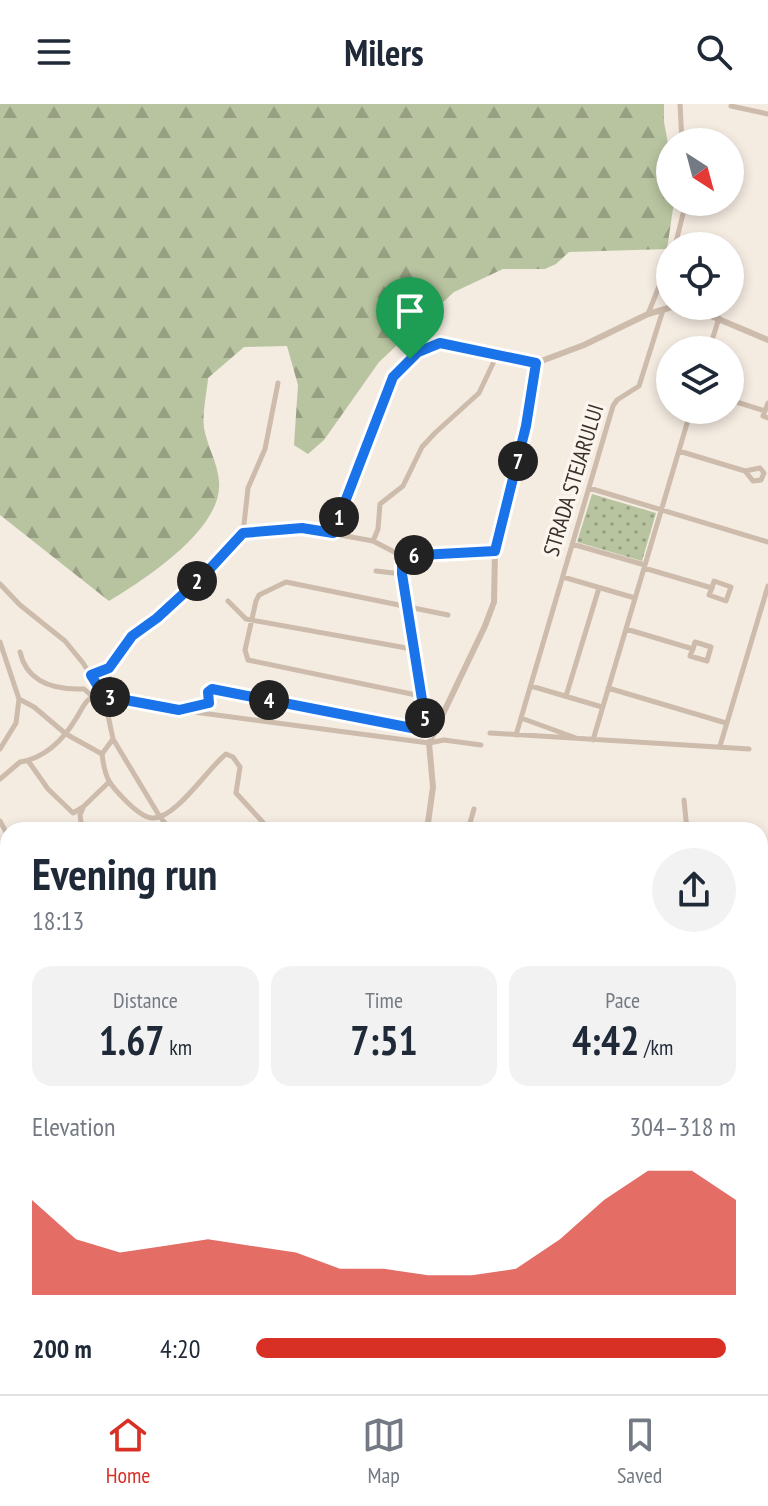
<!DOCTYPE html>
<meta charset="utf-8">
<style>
body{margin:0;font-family:"PT Sans Narrow",sans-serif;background:#f2f2f3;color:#1f2937;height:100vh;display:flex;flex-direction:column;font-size:30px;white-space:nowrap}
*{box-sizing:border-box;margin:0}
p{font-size:26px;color:#747a83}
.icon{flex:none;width:44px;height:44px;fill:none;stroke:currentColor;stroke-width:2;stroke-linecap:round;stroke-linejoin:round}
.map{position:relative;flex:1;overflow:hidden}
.panel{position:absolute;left:0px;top:718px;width:768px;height:572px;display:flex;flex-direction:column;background:#fff;border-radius:24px 24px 0 0;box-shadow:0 4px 12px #0003}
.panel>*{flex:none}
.needle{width:52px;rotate:144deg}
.fabs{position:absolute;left:656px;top:24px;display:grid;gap:16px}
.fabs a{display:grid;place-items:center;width:88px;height:88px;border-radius:50%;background:#fff;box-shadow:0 4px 12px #0003;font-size:40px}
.pin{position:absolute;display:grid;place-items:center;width:68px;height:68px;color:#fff;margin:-82px -34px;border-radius:50% 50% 50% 0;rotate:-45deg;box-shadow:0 0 8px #0007}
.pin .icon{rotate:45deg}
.km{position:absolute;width:40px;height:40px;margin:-20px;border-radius:50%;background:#222;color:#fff;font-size:22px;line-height:40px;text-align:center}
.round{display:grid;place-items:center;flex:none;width:84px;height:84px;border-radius:42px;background:#f2f2f3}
.summary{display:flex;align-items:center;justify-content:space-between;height:136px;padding:0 32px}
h1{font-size:44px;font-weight:700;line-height:60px}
.metrics{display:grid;grid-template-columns:repeat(3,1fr);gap:12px;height:136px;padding:8px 32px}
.metrics div{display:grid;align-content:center;border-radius:20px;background:#f2f2f3;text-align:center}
.metrics b{font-size:40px;font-weight:700}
.metrics small{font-size:22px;font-weight:400}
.metrics p{font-size:22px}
.chart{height:224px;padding:16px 32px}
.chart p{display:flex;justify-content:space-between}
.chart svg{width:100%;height:144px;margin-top:8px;fill:#d93025;opacity:.7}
ul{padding:0 32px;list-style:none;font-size:26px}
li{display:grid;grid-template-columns:128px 96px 1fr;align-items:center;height:60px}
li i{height:20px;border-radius:10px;background:#d93025}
header{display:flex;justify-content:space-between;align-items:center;height:104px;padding:0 32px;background:#fff;font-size:36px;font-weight:700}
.tab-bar{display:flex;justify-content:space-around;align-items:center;height:112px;border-top:2px solid #e0e1e3;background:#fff;font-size:22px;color:#747a83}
.tab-bar a{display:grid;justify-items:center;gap:4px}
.tab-bar .selected{color:#d93025}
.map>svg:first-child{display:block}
.grass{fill:url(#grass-dots)}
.forest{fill:url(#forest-firs)}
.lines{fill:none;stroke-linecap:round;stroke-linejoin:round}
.minor{stroke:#cdbbac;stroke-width:5}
.tertiary{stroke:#cdbbac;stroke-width:6}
.secondary{stroke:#a18a7d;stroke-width:7}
.route-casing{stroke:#fff;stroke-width:16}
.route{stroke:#1a73e8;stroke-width:10}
.labels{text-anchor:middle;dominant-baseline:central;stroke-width:7;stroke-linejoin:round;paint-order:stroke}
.street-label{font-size:22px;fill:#3b302b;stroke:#fbf5ee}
</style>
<header><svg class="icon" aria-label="menu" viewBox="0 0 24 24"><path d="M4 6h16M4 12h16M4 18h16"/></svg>Milers<svg class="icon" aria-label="search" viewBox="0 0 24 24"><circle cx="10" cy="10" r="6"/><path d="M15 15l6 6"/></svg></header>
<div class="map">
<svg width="768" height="1290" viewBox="0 0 768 1290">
<defs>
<pattern id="grass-dots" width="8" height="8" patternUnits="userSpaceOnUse" patternTransform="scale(2)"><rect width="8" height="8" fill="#b8c4a0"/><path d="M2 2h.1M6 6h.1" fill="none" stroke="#97a083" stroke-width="1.8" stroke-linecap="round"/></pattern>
<pattern id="forest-firs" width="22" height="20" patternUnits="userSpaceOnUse" patternTransform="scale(2)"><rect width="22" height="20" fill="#b8c4a0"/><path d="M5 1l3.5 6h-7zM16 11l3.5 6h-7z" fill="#97a083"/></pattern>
</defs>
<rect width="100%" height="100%" fill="#f4ebe1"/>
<!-- grass -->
<path class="grass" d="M592,390L656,409L642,457L577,438Z"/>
<!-- forest -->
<path class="forest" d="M0,0H664V18L670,50V98H674L667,145L569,148L556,160L545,165H503L454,188L379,258L324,336L308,350L294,341L298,281L287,242L244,243L208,274C207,289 202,308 204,324C207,342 218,359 219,378C223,425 144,476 109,497L0,411Z"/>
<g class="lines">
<!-- minor -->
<path class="minor" d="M680,0L682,38
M731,2L768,10
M675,142L686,98
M648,210L670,155
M709,246L719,214
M730,296L765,307
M768,299L763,312L768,314
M679,347L745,367L753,377L761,376L764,369L760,364L745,367
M589,384L768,438
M243,429L248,384L265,345L278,279
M333,429L393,273L422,245L436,240H449L536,259
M373,437L378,425L380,400L403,382L422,343L435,329L479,289L497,251
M572,440L645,461
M402,452V470L427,629
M402,452L495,447
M644,464L712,484L709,491L726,497L731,483L714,477L712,484
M376,467L402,470
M563,473L635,494
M0,480L20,501L65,537L83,559L104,592L113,635L160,713L171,726
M228,497L246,515L412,545
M626,525L693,545L690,552L707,557L711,543L695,538L693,545
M0,538L19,595L34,603L66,630L102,650
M20,548C27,579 56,586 84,585L93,593
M91,571L109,564
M531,582L602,603
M608,584L726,619
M104,592L109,583V564L122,542L132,532L157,514L206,469L243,429L302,424L373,437L402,452
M421,592L248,556L245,546L256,497L259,491L286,478L448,511
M566,592L599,484
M184,605L209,599L208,588L212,585L427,627
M521,614L576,634
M490,629L749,645
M516,631L613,302L617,296L639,282L663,206
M113,635L102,650C105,675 109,680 126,697C133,704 143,713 152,714C175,716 208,664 226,650L233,653L240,663L236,689L270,726
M593,636L691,306
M720,642L768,482
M0,645L16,619L19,595
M29,658L48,685L73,709L83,703L108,679
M0,675L20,658C45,654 64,635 77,613C81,607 85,596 92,593C94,592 102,592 104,592L179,606L429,639L444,636L481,641
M684,696L687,726
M0,717L8,732
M82,726L80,711L83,704
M468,726L474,705
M760,833L768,832
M760,889L768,901
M0,929L8,930
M8,1013V1025
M0,1058L8,1059
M760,1086L768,1101
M0,1153L8,1142
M0,1174L8,1179
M0,1197L8,1200
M0,1249L8,1258
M760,1281L768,1283
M29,1282L36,1290
M302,1282L314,1290
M318,1282L321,1290
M413,1282L417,1290
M173,1290V1282
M753,1290L768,1284"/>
<!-- tertiary -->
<path class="tertiary" d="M427,726L433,683L429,639L485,522L494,498L495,447L526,322L536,259L584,241L648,210L672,203L697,206L768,236"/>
<!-- secondary -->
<path class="secondary" d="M760,1108L768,1103
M493,1290L504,1282"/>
</g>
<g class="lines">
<!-- route casing -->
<g class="route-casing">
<path id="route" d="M440,239L536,259L526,322L495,447L402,452V470L427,627L212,585L208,588L209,599L179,606L104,592L91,571L109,564L132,532L157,514L206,469L243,429L302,424L333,429L393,273L418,248Z"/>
</g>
<!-- route -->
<use href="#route" class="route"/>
</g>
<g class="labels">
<!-- street labels -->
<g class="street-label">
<text transform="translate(573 376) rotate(-73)">STRADA STEJARULUI</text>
</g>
</g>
</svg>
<div class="fabs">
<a><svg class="needle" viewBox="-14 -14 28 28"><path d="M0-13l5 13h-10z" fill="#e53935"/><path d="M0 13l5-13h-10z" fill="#747a83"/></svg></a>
<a><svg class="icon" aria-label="locate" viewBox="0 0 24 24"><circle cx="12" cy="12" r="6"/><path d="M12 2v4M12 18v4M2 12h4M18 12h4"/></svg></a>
<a><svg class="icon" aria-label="layers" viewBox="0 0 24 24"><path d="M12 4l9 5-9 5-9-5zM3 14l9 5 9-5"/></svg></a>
</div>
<div class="pin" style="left:410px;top:255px;background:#1e9e55"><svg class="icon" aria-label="arrive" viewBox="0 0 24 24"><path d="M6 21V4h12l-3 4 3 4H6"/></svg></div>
<b class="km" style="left:339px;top:413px">1</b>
<b class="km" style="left:197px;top:477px">2</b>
<b class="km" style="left:110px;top:593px">3</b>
<b class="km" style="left:269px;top:596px">4</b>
<b class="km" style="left:425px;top:614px">5</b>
<b class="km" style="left:414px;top:451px">6</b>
<b class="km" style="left:518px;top:357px">7</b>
<section class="panel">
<div class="summary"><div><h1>Evening run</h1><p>18:13</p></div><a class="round"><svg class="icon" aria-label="share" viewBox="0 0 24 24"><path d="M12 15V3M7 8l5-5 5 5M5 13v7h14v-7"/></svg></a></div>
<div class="metrics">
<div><p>Distance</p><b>1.67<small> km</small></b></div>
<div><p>Time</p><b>7:51</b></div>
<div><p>Pace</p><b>4:42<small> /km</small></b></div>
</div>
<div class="chart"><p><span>Elevation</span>304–318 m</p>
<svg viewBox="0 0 160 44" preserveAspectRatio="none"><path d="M0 44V15L10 27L20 31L30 29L40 27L50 29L60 31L70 36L80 36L90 38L100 38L110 36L120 27L130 15L140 6L150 6L160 15V44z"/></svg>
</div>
<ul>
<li><b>200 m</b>4:20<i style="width:98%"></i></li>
</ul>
</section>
</div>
<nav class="tab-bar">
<a class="selected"><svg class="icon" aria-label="home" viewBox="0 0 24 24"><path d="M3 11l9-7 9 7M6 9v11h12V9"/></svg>Home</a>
<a><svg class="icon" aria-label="map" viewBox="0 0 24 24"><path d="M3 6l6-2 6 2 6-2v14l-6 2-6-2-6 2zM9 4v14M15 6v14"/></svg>Map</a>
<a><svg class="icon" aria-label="saved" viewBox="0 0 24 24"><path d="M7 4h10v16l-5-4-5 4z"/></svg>Saved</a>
</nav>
